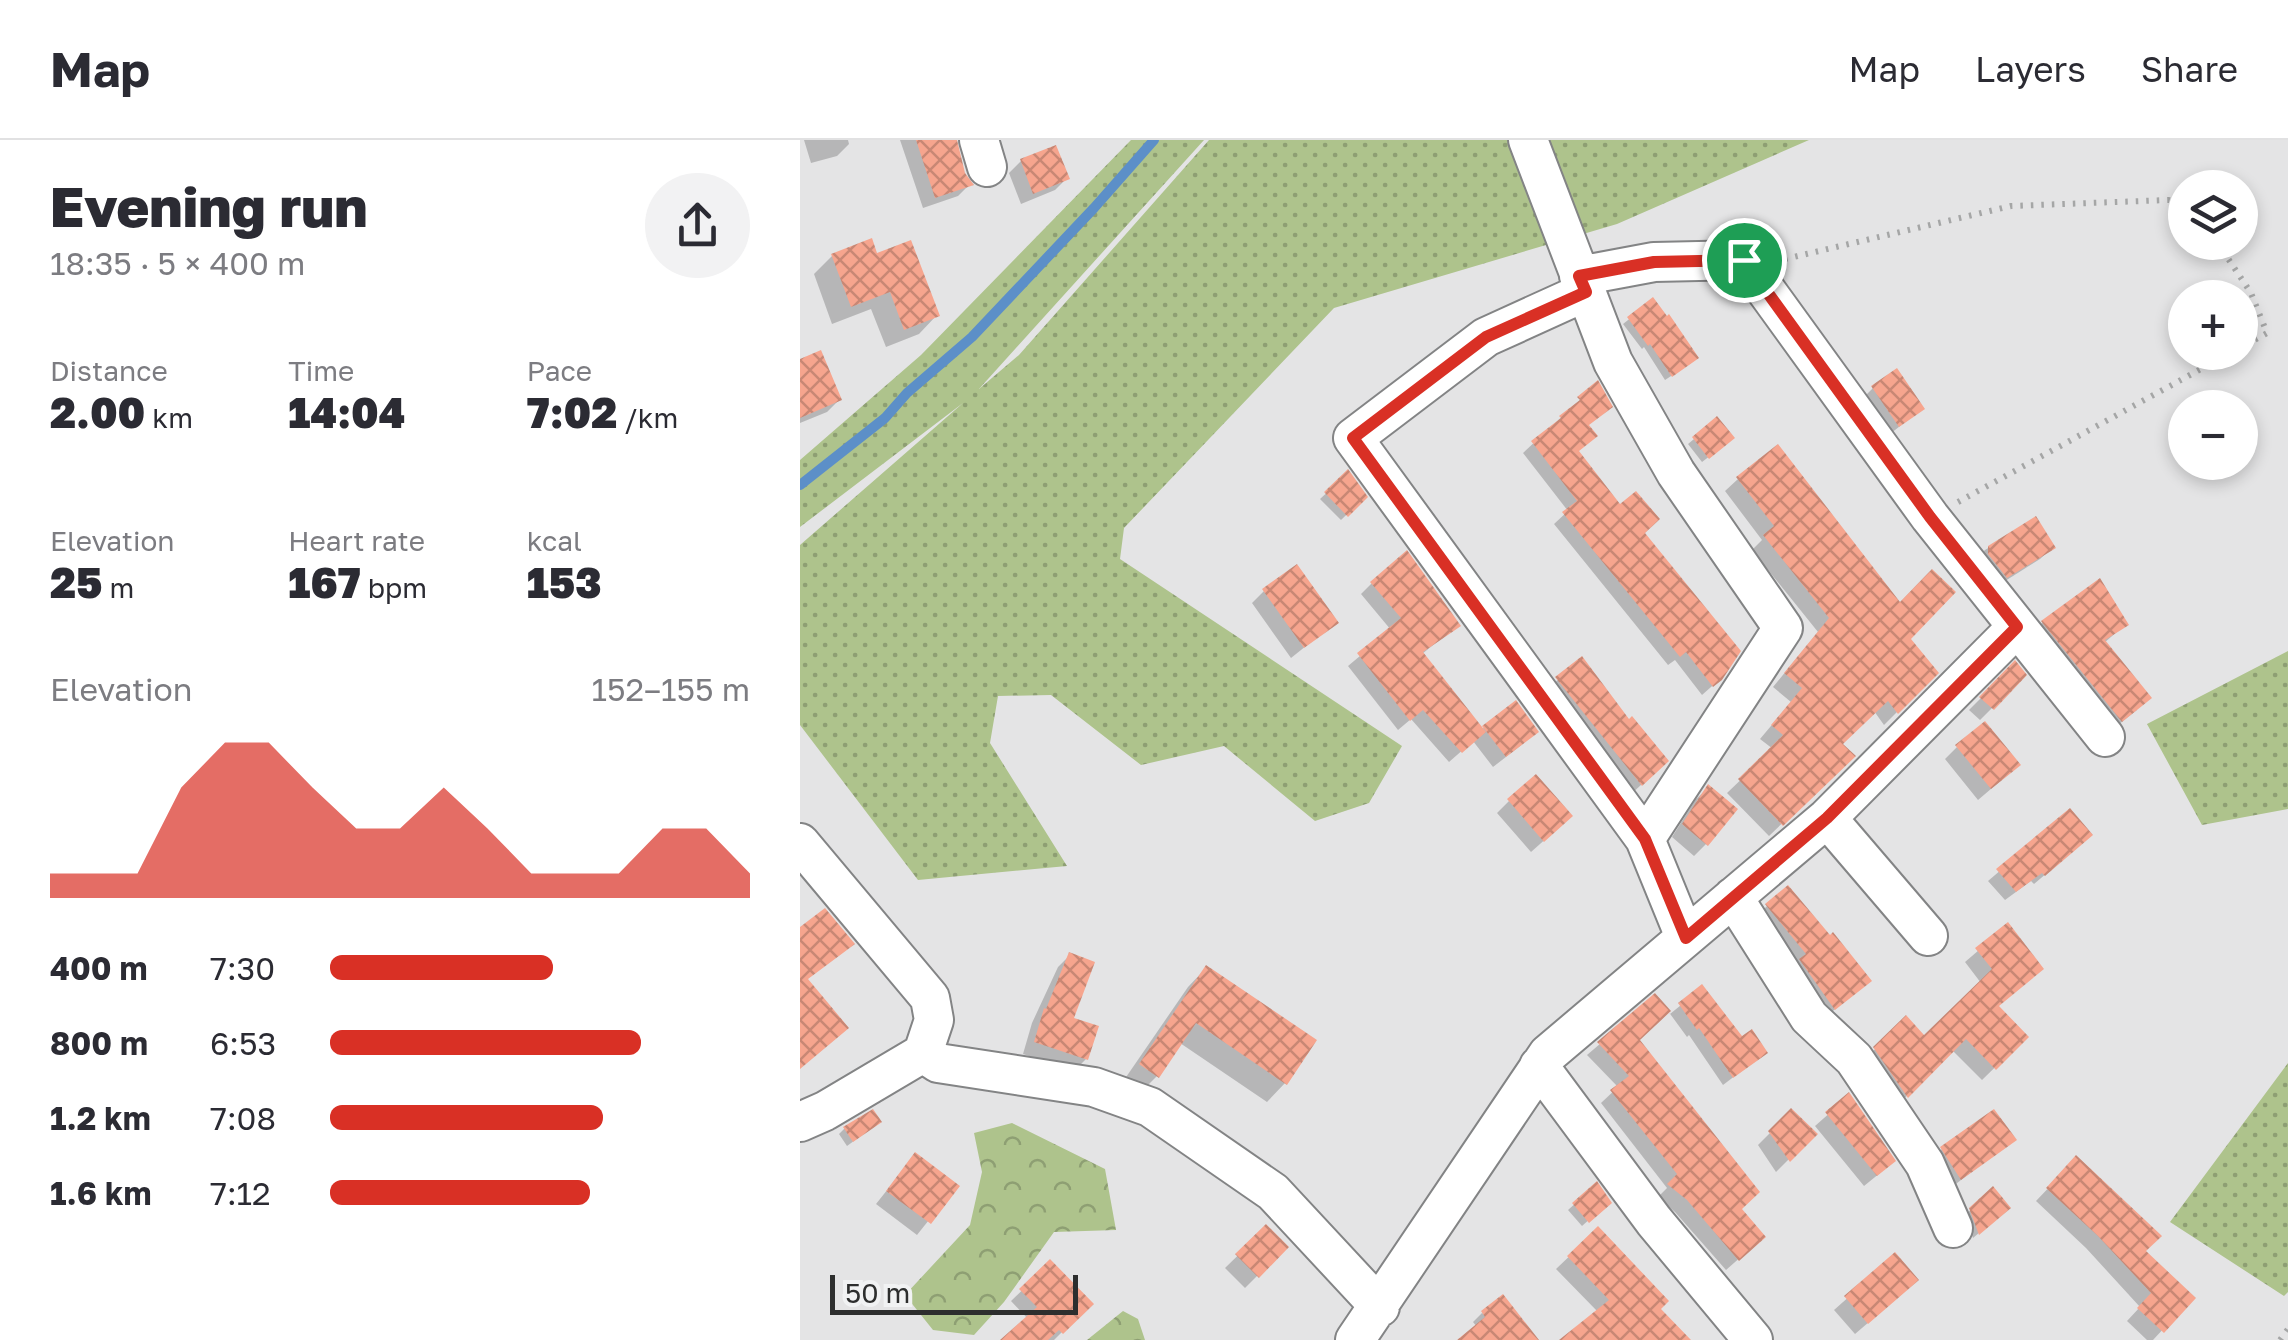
<!DOCTYPE html>
<meta charset="utf-8">
<style>
body{margin:0;font-family:"Golos Text",sans-serif;background:#f2f2f3;color:#2b2b33;height:100vh;display:flex;flex-direction:column;font-size:38px;white-space:nowrap}
*{box-sizing:border-box;margin:0}
p{font-size:32px;color:#7c7c81}
.icon{flex:none;width:55px;height:55px;fill:none;stroke:currentColor;stroke-width:2;stroke-linecap:round;stroke-linejoin:round}
.map{position:relative;flex:1;overflow:hidden}
.panel{display:flex;flex-direction:column;background:#fff;width:800px}
.panel>*{flex:none}
.tools{position:absolute;left:1368px;top:30px;display:grid;gap:20px}
.tools a{display:grid;place-items:center;width:90px;height:90px;border-radius:50%;background:#fff;box-shadow:0 5px 15px #0003;font-size:50px}
.scale{position:absolute;left:30px;bottom:25px;width:248px;box-sizing:border-box;padding-left:10px;border:5px solid #2d2e2e;border-top:0;font-size:28px;line-height:35px;white-space:nowrap;color:#2d2e2e;-webkit-text-stroke:8px #f1f2f3;paint-order:stroke}
.pin{position:absolute;display:grid;place-items:center;width:85px;height:85px;color:#fff;margin:-42px;border:5px solid #fff;border-radius:50%;box-shadow:0 2px 10px #0007}
.round{display:grid;place-items:center;flex:none;width:105px;height:105px;border-radius:52px;background:#f2f2f3}
.summary{display:flex;align-items:center;justify-content:space-between;height:170px;padding:0 50px}
h1{font-size:55px;font-weight:800;line-height:75px}
.metrics{display:grid;grid-template-columns:repeat(3,1fr);gap:15px;height:170px;padding:10px 50px}
.metrics div{display:grid;align-content:center}
.metrics b{font-size:42px;font-weight:800}
.metrics small{font-size:28px;font-weight:400}
.metrics p{font-size:28px}
.chart{height:280px;padding:20px 50px}
.chart p{display:flex;justify-content:space-between}
.chart svg{width:100%;height:180px;margin-top:10px;fill:#d93025;opacity:.7}
ul{padding:0 50px;list-style:none;font-size:32px}
li{display:grid;grid-template-columns:160px 120px 1fr;align-items:center;height:75px}
li i{height:25px;border-radius:12px;background:#d93025}
header{display:flex;align-items:center;gap:60px;box-sizing:border-box;height:140px;padding:0 50px;background:#fff;border-bottom:2px solid #e1e1e2}
header strong{font-size:48px}
nav{display:flex;gap:55px;margin-inline-start:auto;font-size:35px}
main{display:flex;flex:1;min-height:0}
.map>svg:first-child{display:block}
.grass{fill:url(#grass-dots)}
.forest{fill:url(#forest-crowns)}
.shadow{fill:#0003}
.lines{fill:none;stroke-linecap:round;stroke-linejoin:round}
.stream{stroke:#5c8fc8;stroke-width:10}
.building{fill:url(#building-cross-hatch)}
.minor-casing{stroke:#838485;stroke-width:42}
.path{stroke:#a5a6a6;stroke-width:6;stroke-dasharray:2.5 8;stroke-linecap:butt}
.minor{stroke:#fff;stroke-width:38}
.route-casing{stroke:#fff;stroke-width:20}
.route{stroke:#d93025;stroke-width:12}
</style>
<header>
<strong>Map</strong>
<nav><a>Map</a><a>Layers</a><a>Share</a></nav>
</header>
<main>
<section class="panel">
<div class="summary"><div><h1>Evening run</h1><p>18:35 · 5 × 400 m</p></div><a class="round"><svg class="icon" aria-label="share" viewBox="0 0 24 24"><path d="M12 15V3M7 8l5-5 5 5M5 13v7h14v-7"/></svg></a></div>
<div class="metrics">
<div><p>Distance</p><b>2.00<small> km</small></b></div>
<div><p>Time</p><b>14:04</b></div>
<div><p>Pace</p><b>7:02<small> /km</small></b></div>
</div>
<div class="metrics">
<div><p>Elevation</p><b>25<small> m</small></b></div>
<div><p>Heart rate</p><b>167<small> bpm</small></b></div>
<div><p>kcal</p><b>153</b></div>
</div>
<div class="chart"><p><span>Elevation</span>152–155 m</p>
<svg viewBox="0 0 160 44" preserveAspectRatio="none"><path d="M0 44V38L10 38L20 38L30 17L40 6L50 6L60 17L70 27L80 27L90 17L100 27L110 38L120 38L130 38L140 27L150 27L160 38V44z"/></svg>
</div>
<ul>
<li><b>400 m</b>7:30<i style="width:53%"></i></li>
<li><b>800 m</b>6:53<i style="width:74%"></i></li>
<li><b>1.2 km</b>7:08<i style="width:65%"></i></li>
<li><b>1.6 km</b>7:12<i style="width:62%"></i></li>
</ul>
</section>
<div class="map">
<svg width="1488" height="1200" viewBox="0 0 1488 1200">
<defs>
<pattern id="grass-dots" width="8" height="8" patternUnits="userSpaceOnUse" patternTransform="scale(2.5)"><rect width="8" height="8" fill="#aec38c"/><path d="M2 2h.1M6 6h.1" fill="none" stroke="#8e9f73" stroke-width="1.8" stroke-linecap="round"/></pattern>
<pattern id="forest-crowns" width="20" height="18" patternUnits="userSpaceOnUse" patternTransform="scale(2.5)"><rect width="20" height="18" fill="#aec38c"/><path d="M2 6a3 3 0 1 1 6 0M12 15a3 3 0 1 1 6 0" fill="none" stroke="#8e9f73"/></pattern>
<pattern id="building-cross-hatch" width="8" height="8" patternUnits="userSpaceOnUse" patternTransform="scale(2.5)"><rect width="8" height="8" fill="#f6a58e"/><path d="M0 0l8 8M0 8l8-8" fill="none" stroke="#c88774"/></pattern>
</defs>
<rect width="100%" height="100%" fill="#e4e4e5"/>
<!-- grass -->
<path class="grass" d="M331,0H404L179,249L219,215L409,0H1009L817,84L534,168L324,388L320,419L602,606L569,663L515,681L424,606L341,625L251,555L198,556L190,603L267,726L118,740L0,585V405L163,263L0,387V320L121,215Z
M1488,511V669L1402,685L1347,584Z
M1488,923V1152L1484,1156L1370,1082Z"/>
<!-- forest -->
<path class="forest" d="M212,983L305,1029L316,1090L254,1092L204,1162L174,1195L133,1190L105,1155L170,1085L182,1032L174,993Z
M323,1171L338,1179L345,1200H287Z"/>
<!-- shadow -->
<path class="shadow" d="M4,0H48L49,4L37,16L11,23Z
M100,0H156L163,35L170,44L158,56L123,68Z
M221,21L267,38L255,50L221,64L209,33Z
M32,116H76L137,175L119,194L86,207L71,169L32,184L14,134Z
M852,161L891,223L865,240L844,207L842,209L823,184Z
M0,221L39,260L27,272L0,283Z
M797,244L776,312L842,393L920,539L902,555L875,520L868,525L754,384L768,371L723,313Z
M1073,248L1122,269L1086,297L1061,260Z
M917,280L927,303L902,322L888,304Z
M548,333L565,357L541,380L520,359Z
M938,339L1108,499L1136,533L1084,585L1074,571L1040,604L1052,616L969,696L927,653L973,609L960,599L991,562L973,547L1018,492L952,410L962,400L925,351Z
M1236,379L1253,407L1240,419L1194,448L1173,422L1185,410Z
M572,443L658,485L622,514L681,590L716,564L724,603L693,627L673,601L649,622L611,579L598,590L548,526L591,490L561,454Z
M464,451L536,482L491,518L452,463Z
M1243,482L1326,484L1304,503L1337,570L1309,592L1231,494Z
M781,520L854,633L829,656L745,551Z
M1215,524L1192,568L1180,580L1169,570Z
M1157,607L1205,637L1178,660L1145,619Z
M908,648L906,704L894,716L872,697L896,659Z
M709,661L758,688L731,712L697,673Z
M1270,671L1280,705L1234,744L1231,741L1205,760L1188,741Z
M967,766L1056,852L1022,880L955,778Z
M1207,786L1196,867L1226,897L1182,940L1152,910L1095,968L1063,921L1106,879L1124,899L1181,843L1165,822Z
M270,815L271,880L286,919L274,931L223,914L232,883L258,827Z
M406,828L485,943L467,962L380,903L357,936L339,954L322,943L388,847Z
M902,848L941,900L965,913L923,945L889,895L887,897L868,871L870,874Z
M855,857L837,900L939,1069L951,1108L926,1130L875,1072L858,1057L867,1048L801,963L818,947L787,915Z
M1049,956L1080,1033L1064,1046L1015,986Z
M991,972L1014,994L976,1032L958,1005Z
M73,987L47,1006L39,994L44,989Z
M1213,1000L1148,1050L1130,1021L1142,1009Z
M115,1015L156,1046L117,1095L76,1064Z
M1276,1019L1343,1111L1392,1158L1353,1200H1347L1327,1181L1340,1167L1286,1108L1236,1061Z
M796,1045L809,1062L782,1086L768,1070Z
M1193,1050L1208,1068L1173,1098L1165,1075Z
M466,1088L486,1107L445,1148L425,1128Z
M798,1089L858,1169L888,1200H763L798,1172L756,1129Z
M1095,1116L1104,1152L1055,1194L1034,1170Z
M250,1123L290,1164L254,1200H204L228,1179L211,1161Z
M682,1173L736,1200H661L677,1187L673,1182Z"/>
<g class="lines">
<!-- stream -->
<path class="stream" d="M0,345L85,278L107,253L172,197L294,68L354,0"/>
</g>
<!-- building -->
<path class="building" d="M116,0H157L165,33L174,45L135,58Z
M256,5L270,39L233,54L220,19Z
M72,98L77,113L111,100L140,176L104,190L90,152L51,167L31,114Z
M853,157L867,176L869,174L899,218L872,237L850,204L848,206L827,177Z
M21,210L42,260L0,278V219Z
M1097,228L1125,269L1099,287L1071,246Z
M798,240L813,267L789,285L798,296L779,311L820,364L836,351L860,379L845,393L941,511L922,540L913,547L886,512L880,517L762,372L777,361L731,301L761,278L759,276L780,260L777,257Z
M917,276L935,298L909,319L892,297Z
M978,304L1100,462L1132,429L1156,452L1111,499L1139,533L1098,574L1088,561L1043,604L1056,616L983,686L938,639L983,595L971,585L1002,548L984,533L1029,478L963,395L974,386L936,337Z
M548,329L568,357L548,377L524,352Z
M1236,376L1256,408L1207,438L1188,414V406Z
M607,410L661,486L623,512L686,592L662,613L623,570L610,581L557,513L601,478L570,442Z
M497,424L539,483L504,508L462,449Z
M1300,438L1329,485L1305,500L1352,558L1322,582L1241,481Z
M782,516L829,579L832,576L869,621L842,646L755,537Z
M1215,520L1227,535L1194,570L1179,557Z
M716,560L739,592L706,617L682,586Z
M1185,581L1221,625L1191,649L1155,605Z
M736,634L773,676L744,702L707,659Z
M908,644L938,669L908,706L882,684Z
M1270,668L1293,695L1245,736L1242,733L1216,752L1196,729Z
M988,745L1030,795L1033,792L1072,841L1035,870L999,819L1006,814L965,764Z
M25,768L55,804L8,839L49,888L0,929V787Z
M1208,782L1244,829L1199,866L1229,897L1196,930L1166,899L1108,958L1073,907L1106,875L1124,895L1192,829L1175,808Z
M269,812L295,822L274,878L299,886L288,920L234,902L244,868L246,869Z
M406,825L517,900L487,945L396,883L359,938L339,924Z
M902,844L942,896L952,889L968,913L933,938L899,888L897,890L878,863Z
M855,853L871,871L840,900L960,1052L942,1069L966,1097L939,1121L887,1060L867,1044L877,1034L810,950L829,936L797,902Z
M1049,952L1096,1021L1077,1036L1025,972Z
M991,968L1018,994L990,1022L968,991Z
M73,969L82,982L53,1002L43,987Z
M1194,969L1217,1000L1161,1040L1140,1007Z
M115,1012L160,1046L131,1084L86,1051Z
M1276,1015L1362,1096L1346,1111L1396,1158L1364,1193L1337,1168L1351,1153L1298,1096L1246,1048Z
M797,1041L812,1063L789,1083L772,1063Z
M1193,1046L1211,1068L1179,1095L1169,1068Z
M466,1084L489,1107L459,1138L435,1114Z
M798,1086L869,1161L861,1169L891,1200H759L809,1160L767,1116Z
M1095,1112L1119,1140L1068,1184L1044,1156Z
M250,1119L294,1164L263,1194L259,1190L248,1200H200L237,1167L219,1149Z
M703,1154L739,1200H657L685,1177L681,1171Z"/>
<g class="lines">
<!-- minor casing -->
<g class="minor-casing">
<path id="minor" d="M179,0L187,27
M728,0L813,222L876,333L983,488L845,699
M779,136L854,122L944,120L1130,377L1305,597
M785,152L686,197L553,298L845,699L885,797
M1027,678L1128,796
M0,703L130,858L134,880L123,913
M933,757L1009,877L1054,919L1125,1024L1153,1088
M739,926L854,1081L953,1200
M0,982L25,971L123,913L138,923L294,947L350,967L473,1052L580,1167
M555,1200L748,914L1027,678L1217,487"/>
</g>
<!-- path -->
<path class="path" d="M1417,102L1451,153L1467,193L1440,208
M985,119L1211,66L1369,60L1385,65
M1158,362L1432,212
M1480,1200L1488,1189"/>
<!-- minor -->
<use href="#minor" class="minor"/>
</g>
<g class="lines">
<!-- route casing -->
<g class="route-casing">
<path id="route" d="M944,120L1130,377L1217,487L1027,678L886,798L845,699L553,298L686,197L786,152L779,136L854,122Z"/>
</g>
<!-- route -->
<use href="#route" class="route"/>
</g>
</svg>
<div class="tools">
<a><svg class="icon" aria-label="layers" viewBox="0 0 24 24"><path d="M12 4l9 5-9 5-9-5zM3 14l9 5 9-5"/></svg></a>
<a>+</a>
<a>−</a>
</div>
<div class="scale">50 m</div>
<div class="pin" style="left:944px;top:120px;background:#1e9e55"><svg class="icon" aria-label="arrive" viewBox="0 0 24 24"><path d="M6 21V4h12l-3 4 3 4H6"/></svg></div>
</div>
</main>
